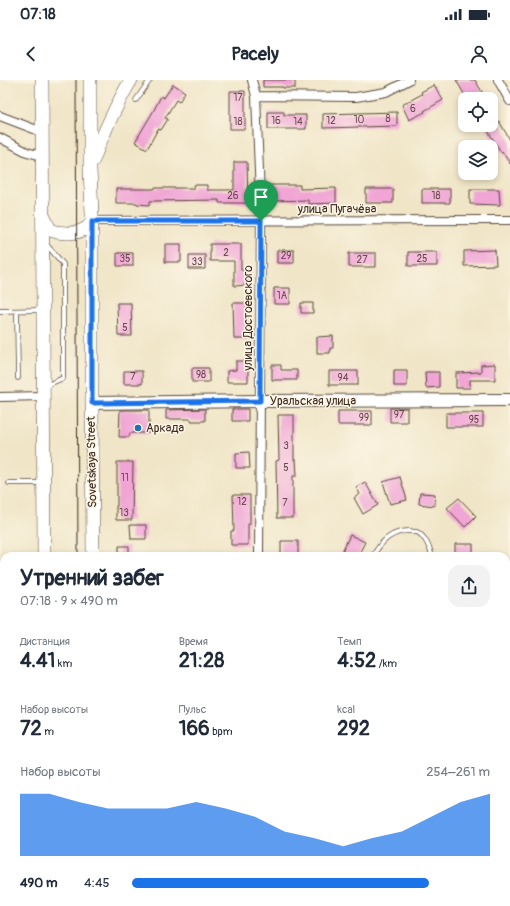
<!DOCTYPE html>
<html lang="ru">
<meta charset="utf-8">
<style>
body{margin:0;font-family:Pangolin,sans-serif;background:#f2f2f3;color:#1f2937;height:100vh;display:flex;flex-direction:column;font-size:15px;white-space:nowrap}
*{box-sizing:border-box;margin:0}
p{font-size:13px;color:#747a83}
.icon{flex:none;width:22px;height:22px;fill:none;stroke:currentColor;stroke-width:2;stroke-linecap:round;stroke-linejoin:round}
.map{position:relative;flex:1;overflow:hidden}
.side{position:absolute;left:0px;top:472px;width:510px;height:354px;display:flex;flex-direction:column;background:#fff;border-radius:12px 12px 0 0;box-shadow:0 2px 6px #0003}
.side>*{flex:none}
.controls{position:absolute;left:458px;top:12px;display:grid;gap:8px}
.controls a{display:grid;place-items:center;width:40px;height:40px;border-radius:8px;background:#fff;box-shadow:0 2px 6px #0003;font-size:20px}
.pin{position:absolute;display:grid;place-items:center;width:34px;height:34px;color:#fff;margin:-41px -17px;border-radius:50% 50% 50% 0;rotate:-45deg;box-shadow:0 0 4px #0007}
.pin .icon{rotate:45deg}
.round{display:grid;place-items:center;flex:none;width:42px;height:42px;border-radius:12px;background:#f2f2f3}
.overview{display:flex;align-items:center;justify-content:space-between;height:68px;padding:0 20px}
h1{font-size:22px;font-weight:700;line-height:30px}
.figures{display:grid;grid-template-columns:repeat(3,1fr);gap:6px;height:68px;padding:4px 20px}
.figures div{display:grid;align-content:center}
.figures b{font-size:20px;font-weight:700}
.figures small{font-size:11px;font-weight:400}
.figures p{font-size:11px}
.chart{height:112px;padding:8px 20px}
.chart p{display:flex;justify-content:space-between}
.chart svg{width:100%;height:72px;margin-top:4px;fill:#1a73e8;opacity:.7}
ul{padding:0 20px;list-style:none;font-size:13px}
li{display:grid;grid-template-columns:64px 48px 1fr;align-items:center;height:30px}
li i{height:10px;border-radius:5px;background:#1a73e8}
.status{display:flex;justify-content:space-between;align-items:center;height:28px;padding:0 20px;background:#fff;direction:ltr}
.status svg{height:11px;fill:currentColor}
header{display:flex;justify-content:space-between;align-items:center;height:52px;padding:0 20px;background:#fff;font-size:18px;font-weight:700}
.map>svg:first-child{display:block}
.building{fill:#f0a5d5}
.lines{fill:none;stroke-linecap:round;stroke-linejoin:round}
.lane-casing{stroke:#564637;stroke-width:5.5}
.street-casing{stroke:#564637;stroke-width:10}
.secondary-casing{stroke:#564637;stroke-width:14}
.primary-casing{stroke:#564637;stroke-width:14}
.lane{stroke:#fff;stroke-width:4}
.street{stroke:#fff;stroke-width:8}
.secondary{stroke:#fff;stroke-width:12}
.primary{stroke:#fff;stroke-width:13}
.tram{stroke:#3b2a1e;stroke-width:1}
.route-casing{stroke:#fff;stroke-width:8}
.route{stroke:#1a73e8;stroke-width:5}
.poi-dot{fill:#1f6fb2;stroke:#fcf5e5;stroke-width:1.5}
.labels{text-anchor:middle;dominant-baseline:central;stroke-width:3;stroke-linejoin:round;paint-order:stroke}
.number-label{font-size:10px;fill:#68494c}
.street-label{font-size:12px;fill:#3b2a1e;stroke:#fcf5e5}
.poi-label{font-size:12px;fill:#3b2a1e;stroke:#fcf5e5;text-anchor:start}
</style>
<div class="status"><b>07:18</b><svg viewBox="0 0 49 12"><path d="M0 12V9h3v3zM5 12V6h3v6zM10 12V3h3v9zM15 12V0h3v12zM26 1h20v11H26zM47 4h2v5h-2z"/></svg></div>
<header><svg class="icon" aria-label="back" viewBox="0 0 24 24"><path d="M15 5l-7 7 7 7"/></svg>Pacely<svg class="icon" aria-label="person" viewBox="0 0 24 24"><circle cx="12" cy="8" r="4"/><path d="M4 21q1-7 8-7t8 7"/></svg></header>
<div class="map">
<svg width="510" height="826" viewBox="0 0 510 826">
<rect width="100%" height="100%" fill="#fcf5e5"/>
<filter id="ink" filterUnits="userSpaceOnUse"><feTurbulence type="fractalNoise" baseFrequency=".025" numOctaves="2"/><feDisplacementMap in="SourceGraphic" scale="8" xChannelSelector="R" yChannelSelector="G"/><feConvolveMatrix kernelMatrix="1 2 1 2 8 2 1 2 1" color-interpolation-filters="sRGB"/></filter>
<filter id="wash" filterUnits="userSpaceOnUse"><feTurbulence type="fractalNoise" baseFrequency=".012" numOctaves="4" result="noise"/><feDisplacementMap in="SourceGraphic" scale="16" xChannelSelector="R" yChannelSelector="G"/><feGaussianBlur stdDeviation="0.9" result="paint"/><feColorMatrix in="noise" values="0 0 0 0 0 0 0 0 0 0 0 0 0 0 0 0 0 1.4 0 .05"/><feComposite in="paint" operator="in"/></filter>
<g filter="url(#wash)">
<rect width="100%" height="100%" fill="#f0e5c7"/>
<g id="blocks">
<!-- building -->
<path class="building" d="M263,0H295V8H283V7H263Z
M456,0H475L486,19H467Z
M173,4L185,12L179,22L176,20L165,38L168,39L161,50L158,49L147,69L135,62L154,30L161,16L164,18Z
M434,5L443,20L424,31L425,32L409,40L402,25L422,14L421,12Z
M230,11H245V49H230Z
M268,32H284V35H306V49H268Z
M397,32V46L323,48V34Z
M499,41L510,60V84L502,71L501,72L486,48Z
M234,82H247L248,123H219V120L150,121V125L137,124V123H116V109H154V108H194V105H207V110H234Z
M270,105H300V109L336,108V123L308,124V120L271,121Z
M366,109H393V123H366Z
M422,109H450V123H422Z
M470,109H499L500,125L470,124Z
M165,164H181V182H165Z
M210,164H241V190H248V205L234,206V181H210Z
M277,170H294V183H277Z
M495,170L496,185L464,186V171Z
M408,172H437V186H408Z
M117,173H133V186H117Z
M349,173H376V187H349Z
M189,175H205V189H189Z
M274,208H290V224H274Z
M117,223H131L132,256H118Z
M233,223H247L248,259H234Z
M301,223H313V233H301Z
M333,256V268H330V273H317V257Z
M236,281H248V302H227V291L236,290Z
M495,284V300H470V308H456V293L481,292V285Z
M272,285H281V290H297V300H272Z
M192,288H209V302H192Z
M394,290H407V306H394Z
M124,291H142V304H124Z
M329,291H358V305H329Z
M425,292H439V307L426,308Z
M390,328H407V342H390Z
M205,329V341H191V339H166V330Z
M232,329H248V341H232Z
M120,330H149V353H130L129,357H119Z
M338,331H372V345H338Z
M446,333H483V347H446Z
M278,335H294V380H296L297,396H293V438H277L276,381L279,380Z
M249,372L250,388H236V373Z
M117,382H133L132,440H116V426H117Z
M400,397L407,420L390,424L383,402Z
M365,402L378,425L363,434L354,418L360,414L356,407Z
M420,413L435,414L434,426L419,424Z
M233,415H250V444H248V465H231V451H234Z
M459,418L476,436L465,447L447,428Z
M130,445H146V459H131Z
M350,455L365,462L358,476H340Z
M281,461H298V475H281Z
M455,464H473V476H455Z
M119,466H129V476H119Z"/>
</g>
</g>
<g filter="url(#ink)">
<use href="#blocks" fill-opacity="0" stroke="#564637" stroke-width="1"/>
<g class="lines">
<!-- lane casing -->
<g class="lane-casing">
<path id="lane" d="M136,20L150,0
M0,231L41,230
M17,231L18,298
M45,306L63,298V184L46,164
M9,403H41
M373,476C381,461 393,450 411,451C412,452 416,452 417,452C425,456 430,468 432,476
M506,596L510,600
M3,661L4,626
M0,764H4
M118,822V826
M169,822V826"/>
</g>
<!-- street casing -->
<g class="street-casing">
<path id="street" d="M252,0L256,16L261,141L259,476
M498,0L510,21
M256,16L356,17L386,12L409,0
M0,36L42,52
M0,58L27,72L42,76
M92,141L510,140
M0,317L43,316
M258,825L444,826"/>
</g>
<!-- secondary casing -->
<g class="secondary-casing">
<path id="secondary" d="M92,323L260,321L510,320
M506,649H510
M0,662H4
M506,666H510"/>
</g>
<!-- primary casing -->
<g class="primary-casing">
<path id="primary" d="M42,0L44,476
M90,0V89L92,133V323L93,476
M93,80C104,52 116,25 131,0
M44,137L50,150C61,154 78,155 88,147C90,145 90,143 92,141
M46,822V826
M94,822V826"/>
</g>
<!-- lane -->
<use href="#lane" class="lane"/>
<!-- street -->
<use href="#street" class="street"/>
<!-- secondary -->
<use href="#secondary" class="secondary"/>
<!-- primary -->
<use href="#primary" class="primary"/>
<!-- tram -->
<path class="tram" d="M76,0L78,476
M506,653H510
M78,822V826"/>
</g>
</g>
<g class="lines" filter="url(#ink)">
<!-- route casing -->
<g class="route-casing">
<path id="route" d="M92,141H261L260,321L92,323Z"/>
</g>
<!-- route -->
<use href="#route" class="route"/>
</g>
<!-- markers -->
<circle class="poi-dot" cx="138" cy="348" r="4"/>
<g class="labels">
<!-- number labels -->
<g class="number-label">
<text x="238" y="18">17</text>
<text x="413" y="29">6</text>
<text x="388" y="39">8</text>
<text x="359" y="40">10</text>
<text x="276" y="41">16</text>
<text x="331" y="41">12</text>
<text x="238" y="42">18</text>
<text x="298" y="42">14</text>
<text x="233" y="116">26</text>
<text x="436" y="116">18</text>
<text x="226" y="173">2</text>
<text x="286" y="176">29</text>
<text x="125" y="179">35</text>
<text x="422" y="179">25</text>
<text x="362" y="180">27</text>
<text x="197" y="182">33</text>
<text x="282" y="216">1А</text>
<text x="125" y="248">5</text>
<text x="201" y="295">98</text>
<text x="133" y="297">7</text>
<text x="343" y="298">94</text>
<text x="399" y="335">97</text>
<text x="364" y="338">99</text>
<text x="474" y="340">95</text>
<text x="286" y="366">3</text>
<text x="286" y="388">5</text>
<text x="125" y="398">11</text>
<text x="242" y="422">12</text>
<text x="285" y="423">7</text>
<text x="124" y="433">13</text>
</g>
<!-- street labels -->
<g class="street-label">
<text x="337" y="129">улица Пугачёва</text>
<text transform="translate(248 238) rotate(-90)">улица Достоевского</text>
<text x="313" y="321">Уральская улица</text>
<text transform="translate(92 382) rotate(-91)">Sovetskaya Street</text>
</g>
<!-- poi labels -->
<g class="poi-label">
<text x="146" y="348">Аркада</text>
</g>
</g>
</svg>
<div class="controls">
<a><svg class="icon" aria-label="locate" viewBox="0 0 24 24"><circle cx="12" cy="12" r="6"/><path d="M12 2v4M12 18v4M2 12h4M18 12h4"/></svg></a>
<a><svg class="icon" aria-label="layers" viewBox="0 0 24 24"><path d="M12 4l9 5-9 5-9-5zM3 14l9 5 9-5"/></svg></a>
</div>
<div class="pin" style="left:261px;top:141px;background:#1e9e55"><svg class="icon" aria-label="arrive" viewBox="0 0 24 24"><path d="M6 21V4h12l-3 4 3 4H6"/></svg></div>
<section class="side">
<div class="overview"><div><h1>Утренний забег</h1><p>07:18 · 9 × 490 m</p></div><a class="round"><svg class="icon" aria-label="share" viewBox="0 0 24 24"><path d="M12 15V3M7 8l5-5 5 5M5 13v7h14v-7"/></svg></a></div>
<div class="figures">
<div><p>Дистанция</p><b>4.41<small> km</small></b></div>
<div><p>Время</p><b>21:28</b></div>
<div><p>Темп</p><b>4:52<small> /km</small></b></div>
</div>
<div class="figures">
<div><p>Набор высоты</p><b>72<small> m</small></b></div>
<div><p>Пульс</p><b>166<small> bpm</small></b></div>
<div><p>kcal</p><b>292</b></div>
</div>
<div class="chart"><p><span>Набор высоты</span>254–261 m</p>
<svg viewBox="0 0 160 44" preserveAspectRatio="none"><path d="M0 44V6L10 6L20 11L30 15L40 15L50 15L60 11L70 15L80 20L90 29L100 33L110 38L120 33L130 29L140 20L150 11L160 6V44z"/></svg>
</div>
<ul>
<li><b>490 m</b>4:45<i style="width:83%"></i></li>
</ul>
</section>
</div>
